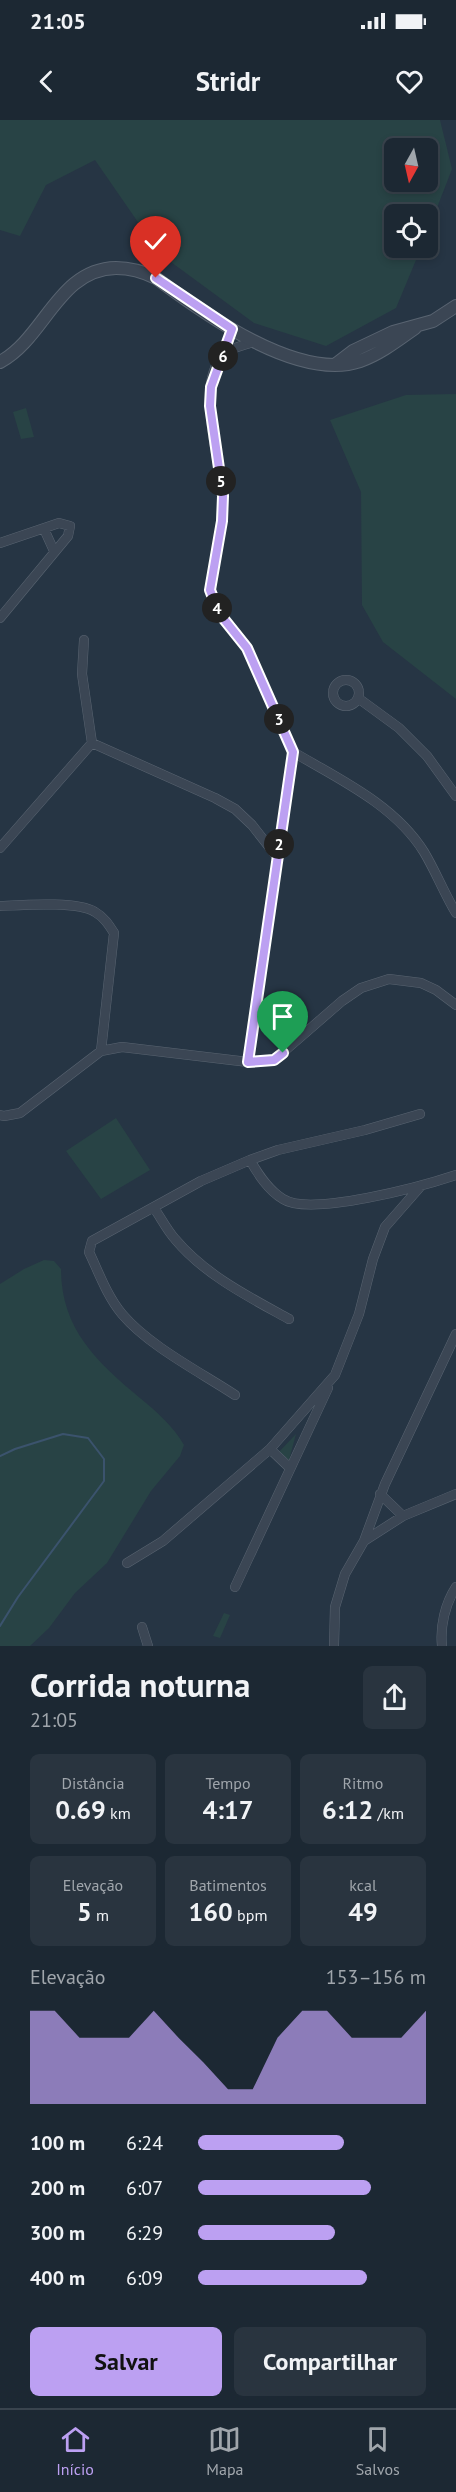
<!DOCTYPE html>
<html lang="pt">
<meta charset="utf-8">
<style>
body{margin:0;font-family:"PT Sans",sans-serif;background:#29343f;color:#f1f3f6;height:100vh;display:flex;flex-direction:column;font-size:22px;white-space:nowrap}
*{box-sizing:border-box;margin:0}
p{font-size:20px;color:#a0a6ac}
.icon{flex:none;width:33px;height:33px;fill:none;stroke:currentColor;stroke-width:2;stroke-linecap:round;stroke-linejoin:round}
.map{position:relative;height:1526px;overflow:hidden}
.panel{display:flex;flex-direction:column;background:#1c2833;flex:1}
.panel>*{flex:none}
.needle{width:39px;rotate:188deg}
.fabs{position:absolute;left:384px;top:18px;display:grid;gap:12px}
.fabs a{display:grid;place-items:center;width:54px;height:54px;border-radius:9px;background:#1c2833;box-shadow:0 3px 9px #0003,0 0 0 2px #3a444e;font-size:30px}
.pin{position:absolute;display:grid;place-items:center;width:51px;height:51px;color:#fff;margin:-62px -26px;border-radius:50% 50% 50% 0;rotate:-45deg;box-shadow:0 0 6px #0007}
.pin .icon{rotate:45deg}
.km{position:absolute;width:30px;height:30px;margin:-15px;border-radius:50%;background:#222;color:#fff;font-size:16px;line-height:30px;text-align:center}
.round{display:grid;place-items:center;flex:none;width:63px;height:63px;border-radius:9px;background:#29343f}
.overview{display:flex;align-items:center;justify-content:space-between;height:102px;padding:0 30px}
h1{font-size:33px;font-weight:800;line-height:45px}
.stats{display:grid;grid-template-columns:repeat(3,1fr);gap:9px;height:102px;padding:6px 30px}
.stats div{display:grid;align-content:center;border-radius:9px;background:#29343f;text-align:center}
.stats b{font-size:26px;font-weight:800}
.stats small{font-size:16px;font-weight:400}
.stats p{font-size:16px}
.chart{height:168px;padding:12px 30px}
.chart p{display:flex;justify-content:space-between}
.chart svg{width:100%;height:108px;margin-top:6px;fill:#bca0f2;opacity:.7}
.action{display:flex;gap:12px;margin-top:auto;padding:12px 30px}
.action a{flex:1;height:69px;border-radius:9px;background:#bca0f2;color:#111;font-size:24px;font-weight:800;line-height:69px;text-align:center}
.action a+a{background:#29343f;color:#f1f3f6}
ul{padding:0 30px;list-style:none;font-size:20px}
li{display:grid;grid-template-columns:96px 72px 1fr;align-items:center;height:45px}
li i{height:15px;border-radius:8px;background:#bca0f2}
.status{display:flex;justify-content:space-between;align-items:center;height:42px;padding:0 30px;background:#1c2833;direction:ltr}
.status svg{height:16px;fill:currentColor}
header{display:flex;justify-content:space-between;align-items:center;height:78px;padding:0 30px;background:#1c2833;font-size:27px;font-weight:800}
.menu{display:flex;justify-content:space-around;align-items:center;height:84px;border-top:2px solid #3a444e;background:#1c2833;font-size:16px;color:#a0a6ac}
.menu a{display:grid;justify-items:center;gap:3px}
.menu .on{color:#bca0f2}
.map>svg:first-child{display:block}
.green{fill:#284345;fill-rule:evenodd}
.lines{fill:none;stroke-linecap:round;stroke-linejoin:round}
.stream{stroke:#3b536d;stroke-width:2}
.minor-casing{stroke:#596471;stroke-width:10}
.tertiary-casing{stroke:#596471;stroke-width:14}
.minor{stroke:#3b4654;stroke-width:9}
.tertiary{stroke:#3b4654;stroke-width:12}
.route-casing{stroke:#fff;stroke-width:12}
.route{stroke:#bca0f2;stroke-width:8}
</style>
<div class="status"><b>21:05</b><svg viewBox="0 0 49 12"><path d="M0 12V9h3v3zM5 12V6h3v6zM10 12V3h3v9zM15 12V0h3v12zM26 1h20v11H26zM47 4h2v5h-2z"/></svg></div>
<header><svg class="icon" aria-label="back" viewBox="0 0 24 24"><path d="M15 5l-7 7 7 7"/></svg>Stridr<svg class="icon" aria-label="heart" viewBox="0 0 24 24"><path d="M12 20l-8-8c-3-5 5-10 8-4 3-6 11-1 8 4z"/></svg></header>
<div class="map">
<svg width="456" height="1526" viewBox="0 0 456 1526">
<rect width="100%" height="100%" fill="#263544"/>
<!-- green -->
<path class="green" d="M0,0H440L452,49L428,111V94H394V128H421L396,188L326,226L254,203L160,134L95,40L46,65L20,116L0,110ZM394,28H428V62H394Z
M456,274V579L383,522L362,485L361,372L330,300L406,275Z
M26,288L34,317L21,319L13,292Z
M116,998L150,1050L101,1079L66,1031Z
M44,1140L54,1141L61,1149C61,1209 97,1242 140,1278C157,1292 173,1306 184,1325L180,1336L151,1371L107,1443L75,1473L49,1508L30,1526H0V1164L24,1149Z
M296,1314L289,1340L287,1341L278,1333Z
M224,1493L230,1495L220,1518L213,1516Z"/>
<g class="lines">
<!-- stream -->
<path class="stream" d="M0,1336L15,1329L63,1314L88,1318L104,1339V1361L18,1477L0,1506"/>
<!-- minor casing -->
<g class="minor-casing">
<path id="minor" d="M225,233L232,209
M44,409L54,431
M0,423L59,403L70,406L68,416L0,498
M84,520L82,554L92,623
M333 573a13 13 0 1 1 26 0a13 13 0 1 1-26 0Z
M358,578L399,608L427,636L456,676
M293,632C339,659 395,685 424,732C436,752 444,773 456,793
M0,728L92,623L215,678L235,689L252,705L277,737
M0,786C23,785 77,781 95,792C104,797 109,805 114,813L101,931
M248,942L293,632L247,528L219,493L210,470C215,440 223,409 222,379C222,339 193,267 224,234C230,228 245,225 253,222
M0,995L4,996L20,993L101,931L122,927L248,942L274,940L342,881L361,868L389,859L421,863L436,870L456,885
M250,1040C258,1054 268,1070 283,1079C310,1097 423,1066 456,1055
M154,1088C161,1098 167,1110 175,1119C205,1155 249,1177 289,1199
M235,1275C200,1252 149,1226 122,1194C107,1176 99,1153 89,1132L92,1121L201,1061L250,1040L278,1030L365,1010L420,994
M270,1329L290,1348
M380,1374L403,1396
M364,1421L385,1364L456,1214
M127,1443L163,1421L270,1329L335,1255L359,1194L373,1139L385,1107L420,1067
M235,1467L328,1268
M142,1507L148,1526
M334,1526L335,1487L345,1454L364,1421L403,1396L456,1374
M442,1526C440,1506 445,1484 456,1467"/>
</g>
<!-- tertiary casing -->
<g class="tertiary-casing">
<path id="tertiary" d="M0,242C45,218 58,149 116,148C131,148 142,151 156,158C203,193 298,262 360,241C380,234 398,220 415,208
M336,244L353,231L393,212L433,201L456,186"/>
</g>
<!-- minor -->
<use href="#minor" class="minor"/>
<!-- tertiary -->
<use href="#tertiary" class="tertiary"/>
</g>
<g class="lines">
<!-- route casing -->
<g class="route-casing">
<path id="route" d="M156,158L232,209L211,267L210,286L223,376L222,401L210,470L219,493L247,528L293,632L248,942L274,940L283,933"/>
</g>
<!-- route -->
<use href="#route" class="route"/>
</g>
</svg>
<div class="fabs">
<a><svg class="needle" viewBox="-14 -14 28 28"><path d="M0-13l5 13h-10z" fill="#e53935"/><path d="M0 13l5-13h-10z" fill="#a0a6ac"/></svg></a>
<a><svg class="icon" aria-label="locate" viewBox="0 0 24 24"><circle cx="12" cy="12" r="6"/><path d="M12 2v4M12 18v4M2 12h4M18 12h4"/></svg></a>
</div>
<div class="pin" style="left:283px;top:933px;background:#1e9e55"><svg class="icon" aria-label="arrive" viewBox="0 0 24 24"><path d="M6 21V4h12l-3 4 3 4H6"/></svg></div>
<div class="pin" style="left:156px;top:158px;background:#d93025"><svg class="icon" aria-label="check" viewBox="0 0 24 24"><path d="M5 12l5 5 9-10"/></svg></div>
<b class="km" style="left:279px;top:724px">2</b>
<b class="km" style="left:279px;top:599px">3</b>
<b class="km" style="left:217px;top:488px">4</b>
<b class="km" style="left:221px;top:361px">5</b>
<b class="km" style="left:223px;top:236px">6</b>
</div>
<section class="panel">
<div class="overview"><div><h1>Corrida noturna</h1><p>21:05</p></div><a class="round"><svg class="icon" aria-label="share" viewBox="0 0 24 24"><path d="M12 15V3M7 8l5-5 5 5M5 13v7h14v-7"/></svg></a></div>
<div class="stats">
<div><p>Distância</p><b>0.69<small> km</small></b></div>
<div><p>Tempo</p><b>4:17</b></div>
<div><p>Ritmo</p><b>6:12<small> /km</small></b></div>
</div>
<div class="stats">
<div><p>Elevação</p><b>5<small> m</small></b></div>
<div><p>Batimentos</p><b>160<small> bpm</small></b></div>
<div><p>kcal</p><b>49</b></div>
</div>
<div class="chart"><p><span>Elevação</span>153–156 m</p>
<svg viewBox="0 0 160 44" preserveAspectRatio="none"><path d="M0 44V6L10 6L20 17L30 17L40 17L50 6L60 17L70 27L80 38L90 38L100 17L110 6L120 6L130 17L140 17L150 17L160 6V44z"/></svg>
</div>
<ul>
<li><b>100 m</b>6:24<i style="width:64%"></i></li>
<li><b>200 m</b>6:07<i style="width:76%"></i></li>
<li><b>300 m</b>6:29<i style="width:60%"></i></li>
<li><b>400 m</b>6:09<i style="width:74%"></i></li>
</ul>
<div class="action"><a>Salvar</a><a>Compartilhar</a></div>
</section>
<nav class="menu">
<a class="on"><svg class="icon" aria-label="home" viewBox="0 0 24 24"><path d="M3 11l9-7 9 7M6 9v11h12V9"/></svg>Início</a>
<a><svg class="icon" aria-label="map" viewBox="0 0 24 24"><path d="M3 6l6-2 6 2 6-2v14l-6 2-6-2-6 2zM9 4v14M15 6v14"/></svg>Mapa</a>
<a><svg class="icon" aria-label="saved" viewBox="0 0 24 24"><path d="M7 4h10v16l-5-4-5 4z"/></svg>Salvos</a>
</nav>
